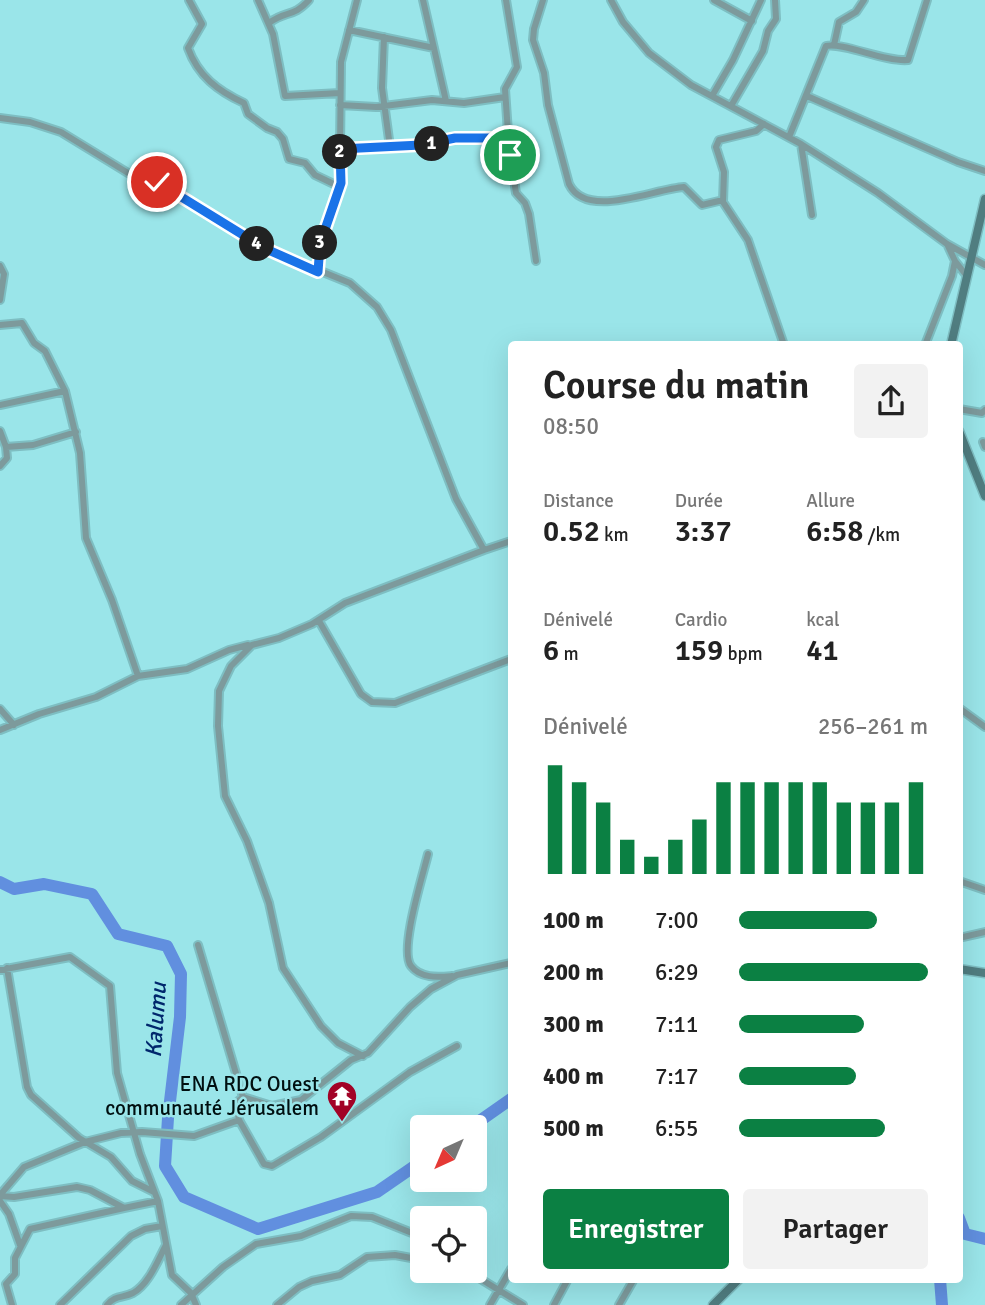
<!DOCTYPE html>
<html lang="fr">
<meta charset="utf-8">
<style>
body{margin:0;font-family:Signika,sans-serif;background:#f2f2f2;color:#222;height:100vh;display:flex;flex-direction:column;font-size:26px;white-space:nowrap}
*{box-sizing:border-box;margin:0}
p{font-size:23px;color:#767676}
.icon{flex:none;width:38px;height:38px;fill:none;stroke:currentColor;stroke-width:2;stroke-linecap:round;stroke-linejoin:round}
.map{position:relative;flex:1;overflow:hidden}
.panel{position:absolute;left:508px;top:341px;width:455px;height:942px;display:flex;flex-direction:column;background:#fff;border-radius:7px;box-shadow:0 7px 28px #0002}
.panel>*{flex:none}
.needle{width:46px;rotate:224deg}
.fabs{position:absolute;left:410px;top:1115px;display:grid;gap:14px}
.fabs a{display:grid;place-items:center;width:77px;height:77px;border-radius:7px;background:#fff;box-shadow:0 7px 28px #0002;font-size:35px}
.pin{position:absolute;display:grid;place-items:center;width:60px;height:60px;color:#fff;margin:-30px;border:4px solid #fff;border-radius:50%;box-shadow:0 2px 7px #0007}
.km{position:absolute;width:35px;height:35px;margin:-18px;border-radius:50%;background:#222;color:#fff;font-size:19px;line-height:35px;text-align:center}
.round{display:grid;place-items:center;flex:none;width:74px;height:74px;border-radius:7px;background:#f2f2f2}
.head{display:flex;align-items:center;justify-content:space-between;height:119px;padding:0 35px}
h1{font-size:38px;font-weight:600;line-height:52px}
.metrics{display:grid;grid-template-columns:repeat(3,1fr);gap:10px;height:119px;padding:7px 35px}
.metrics div{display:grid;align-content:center}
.metrics b{font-size:30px;font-weight:600}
.metrics small{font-size:19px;font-weight:400}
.metrics p{font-size:19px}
.chart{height:196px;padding:14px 35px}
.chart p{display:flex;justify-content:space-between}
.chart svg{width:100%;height:126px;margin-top:7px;stroke:#0b8043;stroke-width:6}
.cta{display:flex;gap:14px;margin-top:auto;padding:14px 35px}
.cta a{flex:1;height:80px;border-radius:7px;background:#0b8043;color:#fff;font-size:28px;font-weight:600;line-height:80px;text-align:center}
.cta a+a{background:#f2f2f2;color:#222}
ul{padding:0 35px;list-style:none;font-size:23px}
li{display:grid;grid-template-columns:112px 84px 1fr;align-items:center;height:52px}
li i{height:18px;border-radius:9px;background:#0b8043}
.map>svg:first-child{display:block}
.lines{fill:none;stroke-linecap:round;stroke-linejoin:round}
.river{stroke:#618fdf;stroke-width:12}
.street-casing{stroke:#7ebec2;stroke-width:10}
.secondary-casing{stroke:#7ebec2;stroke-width:11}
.street{stroke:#7d9a9c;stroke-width:6}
.secondary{stroke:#507d80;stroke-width:8}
.route-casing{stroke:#fff;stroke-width:14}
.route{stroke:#1a73e8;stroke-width:9}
.labels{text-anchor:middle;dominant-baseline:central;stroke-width:5;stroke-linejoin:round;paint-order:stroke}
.poi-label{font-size:21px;fill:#000f10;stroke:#9ae5e9;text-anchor:end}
.water-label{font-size:23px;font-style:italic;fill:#00276c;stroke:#9ae5e9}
</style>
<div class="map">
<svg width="985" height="1305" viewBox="0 0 985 1305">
<rect width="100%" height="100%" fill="#9ae5e9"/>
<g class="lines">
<!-- river -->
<path class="river" d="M0,882L14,889L44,884L92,894L118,934L167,946L181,974L180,1017L168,1118L165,1166L184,1197L258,1229L377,1192L422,1161
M471,1127L511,1099
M959,1218L965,1234L985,1239
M940,1279L942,1305"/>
<!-- street casing -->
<g class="street-casing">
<path id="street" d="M189,0L202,24L188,48C198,76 218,91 244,103L248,114L267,128L277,132L283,139L289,159L305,163L315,175L340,187
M258,0L273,34L285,96L340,93
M423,0L446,101
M506,0L517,67L505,89L509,147L516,193L525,203L529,214L536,261
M543,0L534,29L533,40L544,73L548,105L569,184C586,220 653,189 684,187L702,205L723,200
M611,0L623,22L649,53L691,85L801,144L878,193L947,244L985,265
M714,0L752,21
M269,23C286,10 293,18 309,0
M349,30L434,48
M384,37L382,88L390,147
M834,45L839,22L856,12L864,0
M712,96L733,60L761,0
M807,96L958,162L985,171
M340,105L376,107L432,100L464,103L505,97
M731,106L763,51L768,31L776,19L775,0
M0,118L30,122L61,132L128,173L167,187L264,248L350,283L377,307L391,330L456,499L484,550L511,541
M764,124L756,131L719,140L716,147L724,172L723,202L748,240L784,345
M789,137L826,46C843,42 884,62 908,60L927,0
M801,144L812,215
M340,149L421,145L455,138H508
M948,246L955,261L966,275
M0,266L4,274L0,300
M318,272L320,244L334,208L342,175L340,149L341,62L357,0
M0,325L22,323L34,343L45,351L65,391L0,405
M925,345L952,276L955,261
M65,391L80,453L86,538L112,600L138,676
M959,409L982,413L985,410
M0,431L6,447
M983,442L985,447
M0,466L7,458L6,447L33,445L76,432
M319,621L361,694L372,702L395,703L511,659
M959,708L985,727
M0,709L14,725
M0,730L39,714L96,697L138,676L187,669L229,650L248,645
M428,854C423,875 399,950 411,966C421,979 439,977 452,976
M959,881L985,890
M959,938L985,932
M198,945L243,1097
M7,968L27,1087L31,1095L79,1138L111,1157L132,1181L154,1192
M0,970L70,957L110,986L117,1073L140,1154L158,1201L172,1275L191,1293L196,1305
M457,1046L410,1072L321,1137L272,1166L264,1164L239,1120L236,1103L243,1097L272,1106L301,1100L351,1060L368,1053L410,1007L431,989L457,975L511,963
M363,1056L338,1043L321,1026L283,968L269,903L247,841L225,796L218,726L219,691L231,666L252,645L279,638L312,624L345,603L484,550
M0,1195L24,1167L85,1142L121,1133L142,1132L194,1136L239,1120
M0,1196L14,1197L77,1187L90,1190L124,1208L158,1201
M0,1201L9,1214L20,1245
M466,1270L523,1305
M12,1305L6,1284L15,1274V1258L30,1229L124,1208
M60,1305L131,1236L145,1229L162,1226
M107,1305C115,1295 123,1298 133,1293C149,1284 158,1260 166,1245
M181,1305L223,1267L256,1244L301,1236L351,1216L372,1217L422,1237
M277,1305L299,1287L312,1281L340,1275L367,1257L395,1255L422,1260
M490,1305L511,1269
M554,1305L568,1279
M619,1305L634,1279"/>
</g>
<!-- secondary casing -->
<g class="secondary-casing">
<path id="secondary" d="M951,345L985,199
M959,431L985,496
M959,969L985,973
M713,1305L739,1279"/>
</g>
<!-- street -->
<use href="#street" class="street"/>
<!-- secondary -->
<use href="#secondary" class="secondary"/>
</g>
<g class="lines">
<!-- route casing -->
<g class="route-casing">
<path id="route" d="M157,182L264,248L318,272L320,244L341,183L340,149L421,145L455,138H508L510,155"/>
</g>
<!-- route -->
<use href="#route" class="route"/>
</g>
<!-- icons -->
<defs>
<g id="temple-pin" transform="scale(1.575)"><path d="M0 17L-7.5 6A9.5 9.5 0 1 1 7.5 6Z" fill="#a20226" stroke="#9ae5e9"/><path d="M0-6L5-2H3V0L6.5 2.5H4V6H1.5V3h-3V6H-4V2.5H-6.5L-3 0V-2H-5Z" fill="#fff"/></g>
</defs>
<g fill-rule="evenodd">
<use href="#temple-pin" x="342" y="1096"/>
</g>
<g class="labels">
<!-- poi labels -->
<g class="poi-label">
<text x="319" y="1084">ENA RDC Ouest<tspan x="319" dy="24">communauté Jérusalem</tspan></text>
</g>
<!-- water labels -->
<g class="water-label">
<text transform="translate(156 1020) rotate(-86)">Kalumu</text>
</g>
</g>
</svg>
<div class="fabs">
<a><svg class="needle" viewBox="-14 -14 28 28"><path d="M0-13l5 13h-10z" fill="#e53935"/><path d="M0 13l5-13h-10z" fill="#767676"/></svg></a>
<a><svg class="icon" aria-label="locate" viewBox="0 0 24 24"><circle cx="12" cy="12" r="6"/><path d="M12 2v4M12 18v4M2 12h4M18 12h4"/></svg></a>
</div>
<div class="pin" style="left:510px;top:155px;background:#1e9e55"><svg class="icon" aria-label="arrive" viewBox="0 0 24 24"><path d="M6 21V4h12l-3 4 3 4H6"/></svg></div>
<div class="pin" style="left:157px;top:182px;background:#d93025"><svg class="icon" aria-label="check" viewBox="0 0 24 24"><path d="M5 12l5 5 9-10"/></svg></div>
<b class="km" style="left:432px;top:144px">1</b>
<b class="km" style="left:340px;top:152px">2</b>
<b class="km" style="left:320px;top:243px">3</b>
<b class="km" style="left:257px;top:244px">4</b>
<section class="panel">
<div class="head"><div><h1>Course du matin</h1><p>08:50</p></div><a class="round"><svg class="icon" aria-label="share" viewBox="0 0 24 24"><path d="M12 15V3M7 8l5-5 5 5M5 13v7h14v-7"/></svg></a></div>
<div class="metrics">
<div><p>Distance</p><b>0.52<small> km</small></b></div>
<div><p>Durée</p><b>3:37</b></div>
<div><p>Allure</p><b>6:58<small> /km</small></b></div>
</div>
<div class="metrics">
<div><p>Dénivelé</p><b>6<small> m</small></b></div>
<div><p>Cardio</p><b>159<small> bpm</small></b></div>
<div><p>kcal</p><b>41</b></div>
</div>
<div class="chart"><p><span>Dénivelé</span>256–261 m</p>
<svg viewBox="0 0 160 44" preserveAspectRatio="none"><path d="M5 44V6M15 44V12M25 44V19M35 44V32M45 44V38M55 44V32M65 44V25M75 44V12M85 44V12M95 44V12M105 44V12M115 44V12M125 44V19M135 44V19M145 44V19M155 44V12"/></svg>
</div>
<ul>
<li><b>100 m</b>7:00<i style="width:73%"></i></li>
<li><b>200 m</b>6:29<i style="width:100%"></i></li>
<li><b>300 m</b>7:11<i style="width:66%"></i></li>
<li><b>400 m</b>7:17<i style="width:62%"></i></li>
<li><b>500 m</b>6:55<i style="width:77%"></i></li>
</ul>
<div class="cta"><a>Enregistrer</a><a>Partager</a></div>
</section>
</div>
